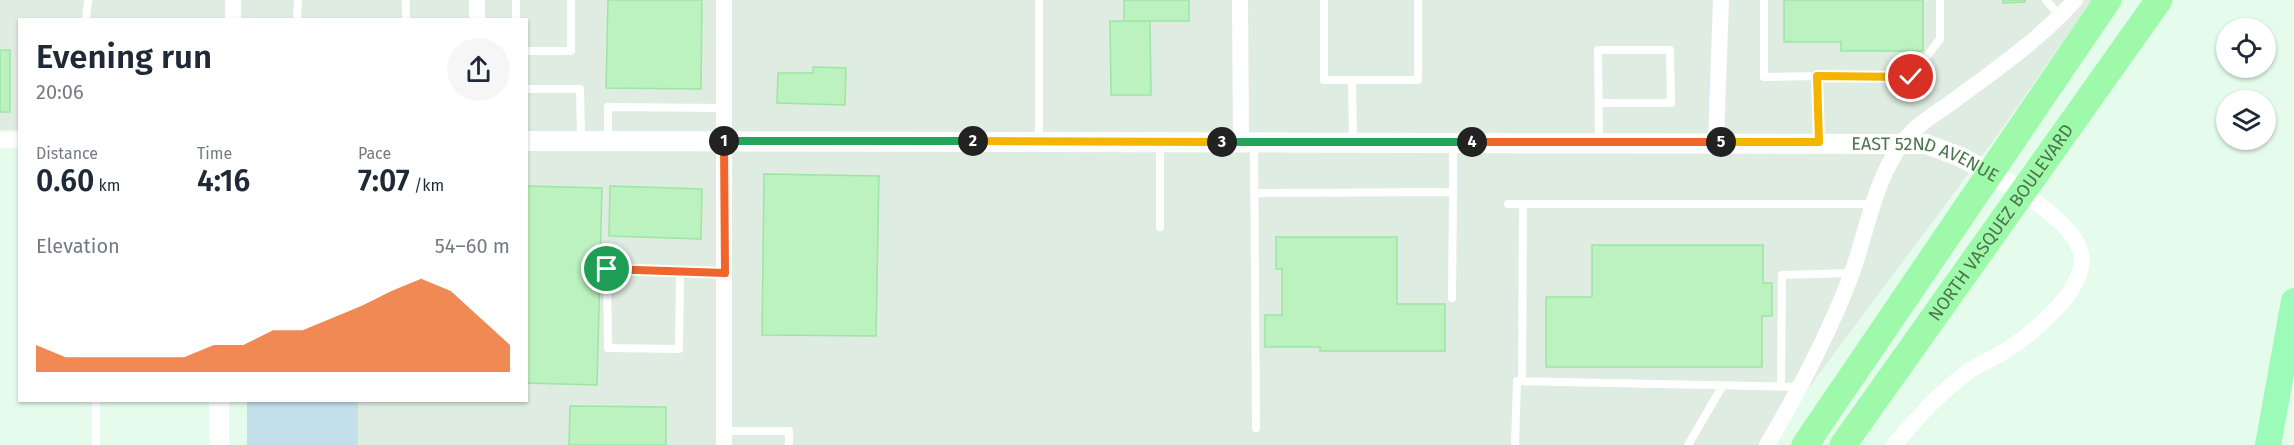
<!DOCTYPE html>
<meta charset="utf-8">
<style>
body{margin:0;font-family:"Fira Sans",sans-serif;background:#f6f6f7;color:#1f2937;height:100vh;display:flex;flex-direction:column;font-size:22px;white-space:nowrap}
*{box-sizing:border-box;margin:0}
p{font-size:20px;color:#747a83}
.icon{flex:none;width:33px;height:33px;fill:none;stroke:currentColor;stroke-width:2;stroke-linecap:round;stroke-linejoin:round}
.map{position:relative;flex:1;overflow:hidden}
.side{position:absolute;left:18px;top:18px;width:510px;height:384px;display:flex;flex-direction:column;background:#fff;border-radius:0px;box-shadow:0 2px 4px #0004}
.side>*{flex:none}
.controls{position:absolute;left:2216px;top:18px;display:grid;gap:12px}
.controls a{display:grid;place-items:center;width:60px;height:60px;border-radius:50%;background:#fff;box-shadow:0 2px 4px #0004;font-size:30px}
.pin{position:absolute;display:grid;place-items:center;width:51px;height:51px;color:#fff;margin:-26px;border:3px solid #fff;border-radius:50%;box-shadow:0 2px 6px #0007}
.km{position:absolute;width:30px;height:30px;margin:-15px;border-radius:50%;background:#222;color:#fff;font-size:16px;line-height:30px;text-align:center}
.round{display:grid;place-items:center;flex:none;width:63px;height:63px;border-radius:32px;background:#f6f6f7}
.head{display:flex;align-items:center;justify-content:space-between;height:102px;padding:0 18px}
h1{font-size:33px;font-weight:600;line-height:45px}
.stats{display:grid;grid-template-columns:repeat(3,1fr);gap:9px;height:102px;padding:6px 18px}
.stats div{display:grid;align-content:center}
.stats b{font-size:30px;font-weight:600}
.stats small{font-size:16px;font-weight:400}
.stats p{font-size:16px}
.chart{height:168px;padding:12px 18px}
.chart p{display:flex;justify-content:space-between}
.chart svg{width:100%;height:108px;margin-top:6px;fill:#ea580c;opacity:.7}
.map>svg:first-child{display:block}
.industrial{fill:#dfece1}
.green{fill:#c3dfea}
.building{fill:#bcf2c0;stroke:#9de5a1;stroke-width:1.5}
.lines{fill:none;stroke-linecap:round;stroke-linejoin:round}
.service{stroke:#fff;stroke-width:8}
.minor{stroke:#fff;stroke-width:16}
.tertiary{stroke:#fff;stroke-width:20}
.primary{stroke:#9dfbba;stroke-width:26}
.trunk{stroke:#9ff9aa;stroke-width:27}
.split-1-casing{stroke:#fff;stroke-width:12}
.split-2-casing{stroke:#fff;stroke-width:12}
.split-3-casing{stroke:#fff;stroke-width:12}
.split-4-casing{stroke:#fff;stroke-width:12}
.split-5-casing{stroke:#fff;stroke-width:12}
.split-6-casing{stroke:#fff;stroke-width:12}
.split-1{stroke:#f0652b;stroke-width:8}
.split-2{stroke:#22a559;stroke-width:8}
.split-3{stroke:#f5b400;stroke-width:8}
.split-4{stroke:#22a559;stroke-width:8}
.split-5{stroke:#f0652b;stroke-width:8}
.split-6{stroke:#f5b400;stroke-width:8}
.labels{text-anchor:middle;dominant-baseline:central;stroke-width:5;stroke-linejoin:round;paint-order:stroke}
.street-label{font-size:18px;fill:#4a754b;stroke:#ebfff1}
</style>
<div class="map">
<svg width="2294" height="445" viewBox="0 0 2294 445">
<rect width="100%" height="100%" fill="#e5fcec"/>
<!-- industrial -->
<path class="industrial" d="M0,0H2092L2001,130L1766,445H358V401L526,400V20H20L19,130H0Z"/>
<!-- green -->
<path class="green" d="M247,401H358V445H247Z"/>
<!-- building -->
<path class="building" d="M608,0H702L701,89L606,88Z
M1124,0H1189V21H1124Z
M1784,0H1923V51H1841V42H1784Z
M2003,0H2025V2L2003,3Z
M1110,21H1150L1151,95H1111Z
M0,50H10V112H0Z
M813,67L846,68L845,105L777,103L778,73H813Z
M764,174L879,176L876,336L762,335Z
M526,186L602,188L597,385L526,383Z
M610,186L702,189L701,239L609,236Z
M1276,237H1397V304H1445V351H1320V347H1265V315H1282V269H1276Z
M1592,245H1763V283H1772V316H1762V367H1546V297H1592Z
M570,406L666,407V445H569Z"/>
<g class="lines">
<!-- service -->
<path class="service" d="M1324,0V80H1418V0
M1764,0V77L1817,76
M2046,0L2060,16
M86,20L88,0
M297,20L298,0
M406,20V0
M516,20V0
M526,51H571V0
M1352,80L1353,142
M526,89H580L581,140
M1599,103H1671L1670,50H1598L1599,142
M608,141V107L724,108
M1039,141V0
M1160,142V227
M1254,142L1256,428
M1819,142L1817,76L1911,77L1940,39V0
M1453,192V142
M1254,193L1453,192L1452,298
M1508,204H1874
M680,272L679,349L608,348L607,269L724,273
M1522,381L1523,204
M1781,386L1782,275L1852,273
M724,431H789V445
M96,445V400
M1515,445L1517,381L1801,387
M1688,445L1723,385"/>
<!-- minor -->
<path class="minor" d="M477,0V20
M724,0V445
M1240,0L1241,142
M233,20V0
M0,140H20
M1716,142L1721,0
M1767,445C1800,389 1829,334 1852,273C1867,231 1875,178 1903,142C1918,123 1937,113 1956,99C1997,69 2041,38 2075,0
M1894,445C1917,418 1940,392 1969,371C1983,362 1999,356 2013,346C2038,328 2091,285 2080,250C2072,226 2042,208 2023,192"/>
<!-- tertiary -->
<g class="tertiary">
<path id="s1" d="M526,141L1926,144L1961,157L2023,192"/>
<path d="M219,400V445"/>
</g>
<!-- primary -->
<path class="primary" d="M2268,445L2294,301"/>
<!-- trunk -->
<g class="trunk">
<path d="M1805,445L2108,0"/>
<path id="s2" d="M1843,445L2159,0"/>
</g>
</g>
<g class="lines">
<!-- split-1 casing -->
<g class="split-1-casing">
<path id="split-1" d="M607,269L725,273L724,141"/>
</g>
<!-- split-2 casing -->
<g class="split-2-casing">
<path id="split-2" d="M724,141H973"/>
</g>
<!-- split-3 casing -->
<g class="split-3-casing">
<path id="split-3" d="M973,141L1222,142"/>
</g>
<!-- split-4 casing -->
<g class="split-4-casing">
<path id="split-4" d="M1222,142H1472"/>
</g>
<!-- split-5 casing -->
<g class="split-5-casing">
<path id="split-5" d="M1472,142H1721"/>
</g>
<!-- split-6 casing -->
<g class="split-6-casing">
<path id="split-6" d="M1721,142H1819L1817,76L1911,77"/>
</g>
<!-- split-1 -->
<use href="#split-1" class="split-1"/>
<!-- split-2 -->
<use href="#split-2" class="split-2"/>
<!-- split-3 -->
<use href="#split-3" class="split-3"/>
<!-- split-4 -->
<use href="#split-4" class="split-4"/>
<!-- split-5 -->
<use href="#split-5" class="split-5"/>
<!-- split-6 -->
<use href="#split-6" class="split-6"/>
</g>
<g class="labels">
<!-- street labels -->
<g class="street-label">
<text stroke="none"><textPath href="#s1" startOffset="1402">EAST 52ND AVENUE</textPath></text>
<text stroke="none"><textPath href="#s2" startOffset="273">NORTH VASQUEZ BOULEVARD</textPath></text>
</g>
</g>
</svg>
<div class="controls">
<a><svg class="icon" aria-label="locate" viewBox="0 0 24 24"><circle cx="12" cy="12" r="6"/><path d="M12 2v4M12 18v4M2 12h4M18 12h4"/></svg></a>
<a><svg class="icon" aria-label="layers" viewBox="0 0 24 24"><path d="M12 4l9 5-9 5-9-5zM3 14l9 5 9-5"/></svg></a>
</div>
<div class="pin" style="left:607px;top:269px;background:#1e9e55"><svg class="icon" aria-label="arrive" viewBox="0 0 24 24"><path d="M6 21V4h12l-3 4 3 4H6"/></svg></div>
<div class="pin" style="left:1911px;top:77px;background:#d93025"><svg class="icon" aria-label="check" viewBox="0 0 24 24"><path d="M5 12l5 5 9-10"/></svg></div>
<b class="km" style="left:724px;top:141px">1</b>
<b class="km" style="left:973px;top:141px">2</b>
<b class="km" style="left:1222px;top:142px">3</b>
<b class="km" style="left:1472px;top:142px">4</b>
<b class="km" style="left:1721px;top:142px">5</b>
<section class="side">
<div class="head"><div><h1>Evening run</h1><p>20:06</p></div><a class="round"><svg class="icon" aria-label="share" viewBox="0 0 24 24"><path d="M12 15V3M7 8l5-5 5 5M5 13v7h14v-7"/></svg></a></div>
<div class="stats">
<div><p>Distance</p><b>0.60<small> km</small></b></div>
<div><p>Time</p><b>4:16</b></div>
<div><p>Pace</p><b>7:07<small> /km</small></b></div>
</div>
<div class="chart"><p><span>Elevation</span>54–60 m</p>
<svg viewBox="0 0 160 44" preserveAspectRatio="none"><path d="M0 44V33L10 38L20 38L30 38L40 38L50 38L60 33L70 33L80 27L90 27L100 22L110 17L120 11L130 6L140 11L150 22L160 33V44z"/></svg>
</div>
</section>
</div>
